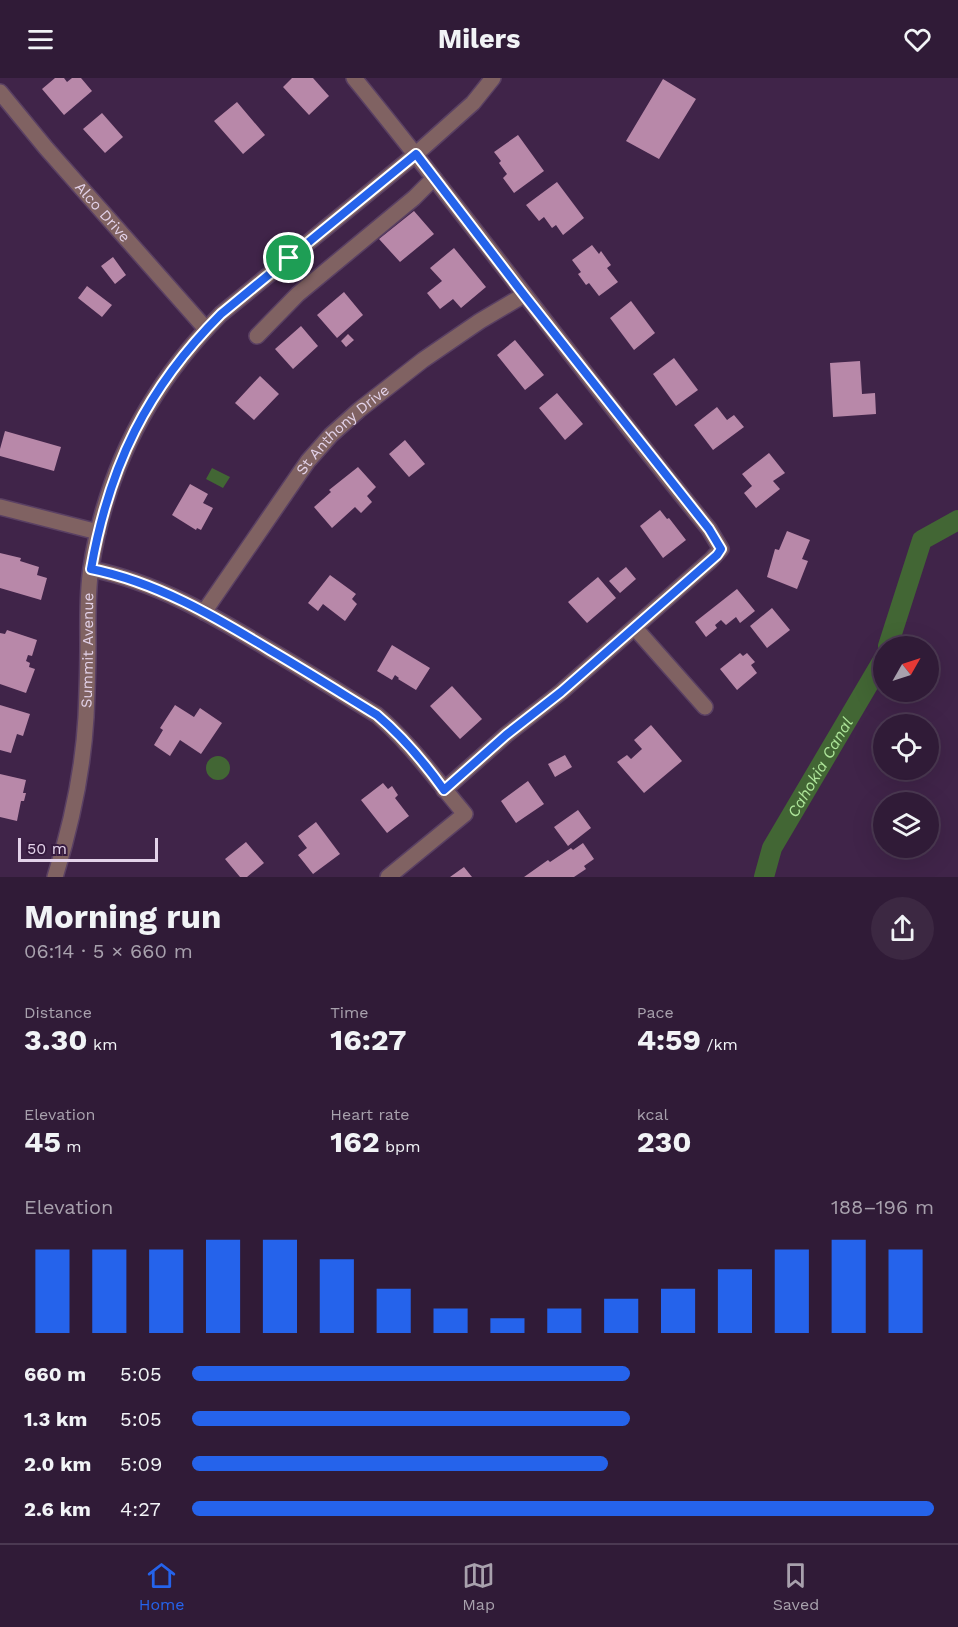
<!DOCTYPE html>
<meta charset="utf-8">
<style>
body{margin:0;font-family:"Work Sans",sans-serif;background:#3c2842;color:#f1f3f6;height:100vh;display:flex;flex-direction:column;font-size:22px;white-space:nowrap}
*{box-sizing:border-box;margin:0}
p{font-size:20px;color:#a8a1ad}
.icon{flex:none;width:33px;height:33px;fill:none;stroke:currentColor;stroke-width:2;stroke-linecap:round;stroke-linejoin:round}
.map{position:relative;height:799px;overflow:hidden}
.drawer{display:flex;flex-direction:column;background:#301b37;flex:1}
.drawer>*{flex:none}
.needle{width:39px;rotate:51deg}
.fabs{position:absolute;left:873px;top:558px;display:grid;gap:12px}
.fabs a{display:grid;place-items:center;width:66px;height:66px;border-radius:50%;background:#301b37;box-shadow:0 6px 24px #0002,0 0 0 2px #4b3952;font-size:30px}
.scale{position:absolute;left:18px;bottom:15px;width:140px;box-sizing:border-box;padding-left:6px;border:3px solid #e3d2e9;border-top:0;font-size:16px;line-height:21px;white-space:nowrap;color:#e3d2e9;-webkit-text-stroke:4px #361a3f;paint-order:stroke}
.pin{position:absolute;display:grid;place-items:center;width:51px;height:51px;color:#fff;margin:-26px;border:3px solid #fff;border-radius:50%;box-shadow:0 2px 6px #0007}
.round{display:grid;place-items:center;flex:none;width:63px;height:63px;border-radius:32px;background:#3c2842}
.head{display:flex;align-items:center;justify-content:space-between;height:102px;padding:0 24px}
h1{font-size:33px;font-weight:700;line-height:45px}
.stats{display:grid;grid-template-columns:repeat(3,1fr);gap:9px;height:102px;padding:6px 24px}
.stats div{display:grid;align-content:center}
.stats b{font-size:30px;font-weight:700}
.stats small{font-size:16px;font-weight:400}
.stats p{font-size:16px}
.chart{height:168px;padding:12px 24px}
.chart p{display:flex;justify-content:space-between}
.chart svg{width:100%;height:108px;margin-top:6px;stroke:#2563eb;stroke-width:6}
ul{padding:0 24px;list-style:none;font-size:20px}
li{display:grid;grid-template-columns:96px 72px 1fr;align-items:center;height:45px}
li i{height:15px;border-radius:8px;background:#2563eb}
header{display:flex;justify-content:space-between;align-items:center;height:78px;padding:0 24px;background:#301b37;font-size:27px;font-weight:700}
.tabs{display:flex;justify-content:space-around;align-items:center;height:84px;border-top:2px solid #4b3952;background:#301b37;font-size:16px;color:#a8a1ad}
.tabs a{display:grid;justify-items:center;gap:3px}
.tabs .on{color:#2563eb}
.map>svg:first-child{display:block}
.water{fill:#426634}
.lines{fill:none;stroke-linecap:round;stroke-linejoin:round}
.canal{stroke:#426634;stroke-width:20}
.building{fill:#b888a9}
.minor-casing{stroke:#5a4063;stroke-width:18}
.minor{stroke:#806262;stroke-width:15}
.route-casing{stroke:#fff;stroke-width:12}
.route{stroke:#2563eb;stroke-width:8}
.labels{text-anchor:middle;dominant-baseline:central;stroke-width:6;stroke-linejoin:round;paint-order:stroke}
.street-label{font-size:15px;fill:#e3d2e9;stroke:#361a3f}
.water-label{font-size:16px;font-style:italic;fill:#aee69a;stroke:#361a3f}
</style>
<header><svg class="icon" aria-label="menu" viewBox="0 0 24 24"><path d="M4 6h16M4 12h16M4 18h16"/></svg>Milers<svg class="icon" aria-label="heart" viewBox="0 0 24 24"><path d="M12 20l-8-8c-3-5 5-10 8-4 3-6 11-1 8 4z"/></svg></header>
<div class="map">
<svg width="958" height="799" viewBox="0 0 958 799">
<rect width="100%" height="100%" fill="#402449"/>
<!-- water -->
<path class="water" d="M212,390L230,399L223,410L206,401Z
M206 690a12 12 0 1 1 24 0a12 12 0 1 1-24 0Z"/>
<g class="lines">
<!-- canal -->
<g class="canal">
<path d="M888,568L922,462L958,442"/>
<path id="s1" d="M764,799L772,770L884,580"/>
</g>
</g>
<!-- building -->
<path class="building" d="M55,0H64L67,4L72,0H81L92,13L64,37L42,11Z
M292,0H313L329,18L309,37L283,9Z
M663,1L696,21L659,81L626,63Z
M237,24L265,57L243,76L214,43Z
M102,35L123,59L105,75L83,51Z
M518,57L544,93L514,115L503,100L507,96L499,85L501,83L494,74Z
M557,104L584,140L563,157L556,147L552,150L544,139L539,143L526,127Z
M414,133L434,156L400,184L379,161Z
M592,167L599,176L601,173L611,187L607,190L618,204L599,218L589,205L586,207L578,196L581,194L572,182Z
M454,170L486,209L461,230L453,221L440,231L427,215L442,203L430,190Z
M113,179L126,197L115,206L101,188Z
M87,208L112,227L102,239L78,220Z
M344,214L363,237L337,260L317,237Z
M631,223L655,255L634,272L610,240Z
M301,248L318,268L293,291L275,271Z
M348,256L354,262L346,269L341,263Z
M515,262L544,297L525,312L497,277Z
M674,280L698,312L676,328L653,296Z
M860,283L862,316L875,315L876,336L833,339L830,285Z
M260,298L279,316L254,342L235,325Z
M557,315L583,346L565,362L539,330Z
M717,329L727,342L734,337L744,349L713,372L694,347Z
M5,353L61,369L54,393L0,378V371Z
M405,362L425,386L409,399L389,376Z
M769,375L785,395L773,403L780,411L756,430L744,415L752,408L742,396Z
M358,389L376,409L367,418L372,424L361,435L355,429L332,450L314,429L331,414L329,412Z
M190,406L208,416L203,425L213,430L201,452L197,450L196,452L172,437Z
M660,432L667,441L669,440L686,462L663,480L640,448Z
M787,453L810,462L802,481L808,483L797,511L767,499L775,471L779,472Z
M0,475L21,480L20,483L39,489L37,497L47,500L41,522L0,510Z
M626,489L636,501L620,515L609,503Z
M330,497L356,516L352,521L357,526L345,543L323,526L318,533L308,525Z
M598,499L616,520L587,545L568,524Z
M737,511L755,533L740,545L736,539L726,547L721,542L715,547L717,550L706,559L695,544Z
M772,530L790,552L767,570L750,548Z
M7,552L37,562L32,578L28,577L26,583L30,585L29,589L35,591L26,615L0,606V555L5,556Z
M392,567L430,590L416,612L398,601L399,600L395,597L392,602L377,593Z
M740,575L743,578L747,575L755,584L751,587L757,595L737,612L720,591Z
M452,608L482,641L460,661L430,628Z
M0,627L30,636L23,658L17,656L11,675L0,672Z
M175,627L194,639L200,630L222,645L201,676L180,662L170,678L154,667L163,652L160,650Z
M651,647L682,683L644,715L617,684L627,677L631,681L642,671L634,662Z
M565,677L572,689L555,699L548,686Z
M0,696L26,702L23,715H26L24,723H21L17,743L0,739Z
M528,703L544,726L516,745L501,723Z
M383,705L388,711L392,708L398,717L395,720L409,738L387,755L361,722Z
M578,732L591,750L568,768L554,749Z
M316,744L340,776L313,796L298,777L307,770L298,758Z
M246,764L264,785L247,799H240L225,781Z
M583,765L594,781L584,788L586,791L574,799H524L548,782L550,784L571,770L573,772Z
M464,789L472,799H450Z"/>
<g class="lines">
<!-- minor casing -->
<g class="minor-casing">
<g id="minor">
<path d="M354,0C475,148 588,303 709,451L721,471L711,482L561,614L506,657L444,712"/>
<path id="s2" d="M0,14L46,70L206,251"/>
<path d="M257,258L298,216L414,120L434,100"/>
<path d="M0,429L98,454"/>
<path d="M91,491C156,504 214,538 270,572C306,593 341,615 377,637C411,666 436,702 465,736L388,799"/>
<path id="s3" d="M204,534L308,383L331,357L359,332L423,282L480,243L524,217"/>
<path d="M635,550L705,629"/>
<path id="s4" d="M55,799C71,748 83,693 86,639C87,615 88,591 88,567C88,541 87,515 91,490C106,390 150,307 221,236L416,76L473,25L493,0"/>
</g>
</g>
<!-- minor -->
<use href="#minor" class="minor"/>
</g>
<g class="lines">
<!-- route casing -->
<g class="route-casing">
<path id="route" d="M416,76L524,217L709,451L721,471L717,477L561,614L506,657L444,712C424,684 403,659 377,637C341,615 306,593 270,572C214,538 156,504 91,491C109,388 147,310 221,236Z"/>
</g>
<!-- route -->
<use href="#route" class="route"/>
</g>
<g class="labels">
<!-- street labels -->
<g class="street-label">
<text stroke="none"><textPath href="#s2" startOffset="158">Alco Drive</textPath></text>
<text stroke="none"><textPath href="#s3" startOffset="230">St Anthony Drive</textPath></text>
<text stroke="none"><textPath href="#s4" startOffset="230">Summit Avenue</textPath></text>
</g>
<!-- water labels -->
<g class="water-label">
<text stroke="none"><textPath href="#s1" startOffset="124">Cahokia Canal</textPath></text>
</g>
</g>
</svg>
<div class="fabs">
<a><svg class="needle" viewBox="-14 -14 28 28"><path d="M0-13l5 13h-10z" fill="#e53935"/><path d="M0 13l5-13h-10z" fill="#a8a1ad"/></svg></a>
<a><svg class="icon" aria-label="locate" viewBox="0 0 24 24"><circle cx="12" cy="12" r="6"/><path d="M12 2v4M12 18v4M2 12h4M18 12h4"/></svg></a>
<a><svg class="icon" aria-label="layers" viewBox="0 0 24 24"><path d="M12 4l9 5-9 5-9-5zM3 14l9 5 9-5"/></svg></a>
</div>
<div class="scale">50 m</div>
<div class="pin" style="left:289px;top:180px;background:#1e9e55"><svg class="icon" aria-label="arrive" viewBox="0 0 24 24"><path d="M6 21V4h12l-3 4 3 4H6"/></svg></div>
</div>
<section class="drawer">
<div class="head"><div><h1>Morning run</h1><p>06:14 · 5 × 660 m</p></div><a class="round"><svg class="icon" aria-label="share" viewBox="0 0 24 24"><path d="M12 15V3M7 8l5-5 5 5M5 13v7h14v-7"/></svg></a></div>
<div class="stats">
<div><p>Distance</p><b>3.30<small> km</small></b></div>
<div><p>Time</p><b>16:27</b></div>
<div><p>Pace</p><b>4:59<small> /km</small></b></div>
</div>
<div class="stats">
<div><p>Elevation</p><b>45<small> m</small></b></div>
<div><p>Heart rate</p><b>162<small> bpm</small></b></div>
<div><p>kcal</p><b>230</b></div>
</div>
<div class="chart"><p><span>Elevation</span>188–196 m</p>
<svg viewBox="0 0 160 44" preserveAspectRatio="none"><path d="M5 44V10M15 44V10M25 44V10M35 44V6M45 44V6M55 44V14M65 44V26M75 44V34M85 44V38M95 44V34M105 44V30M115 44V26M125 44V18M135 44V10M145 44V6M155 44V10"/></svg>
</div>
<ul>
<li><b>660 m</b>5:05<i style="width:59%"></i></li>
<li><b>1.3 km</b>5:05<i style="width:59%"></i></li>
<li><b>2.0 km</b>5:09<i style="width:56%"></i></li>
<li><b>2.6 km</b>4:27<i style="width:100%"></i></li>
</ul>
</section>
<nav class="tabs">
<a class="on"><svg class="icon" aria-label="home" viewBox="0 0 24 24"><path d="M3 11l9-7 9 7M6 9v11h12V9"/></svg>Home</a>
<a><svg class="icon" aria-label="map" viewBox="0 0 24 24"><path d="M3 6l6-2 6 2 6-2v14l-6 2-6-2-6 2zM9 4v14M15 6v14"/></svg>Map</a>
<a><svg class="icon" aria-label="saved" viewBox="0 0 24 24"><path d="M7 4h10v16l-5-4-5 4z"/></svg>Saved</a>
</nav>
